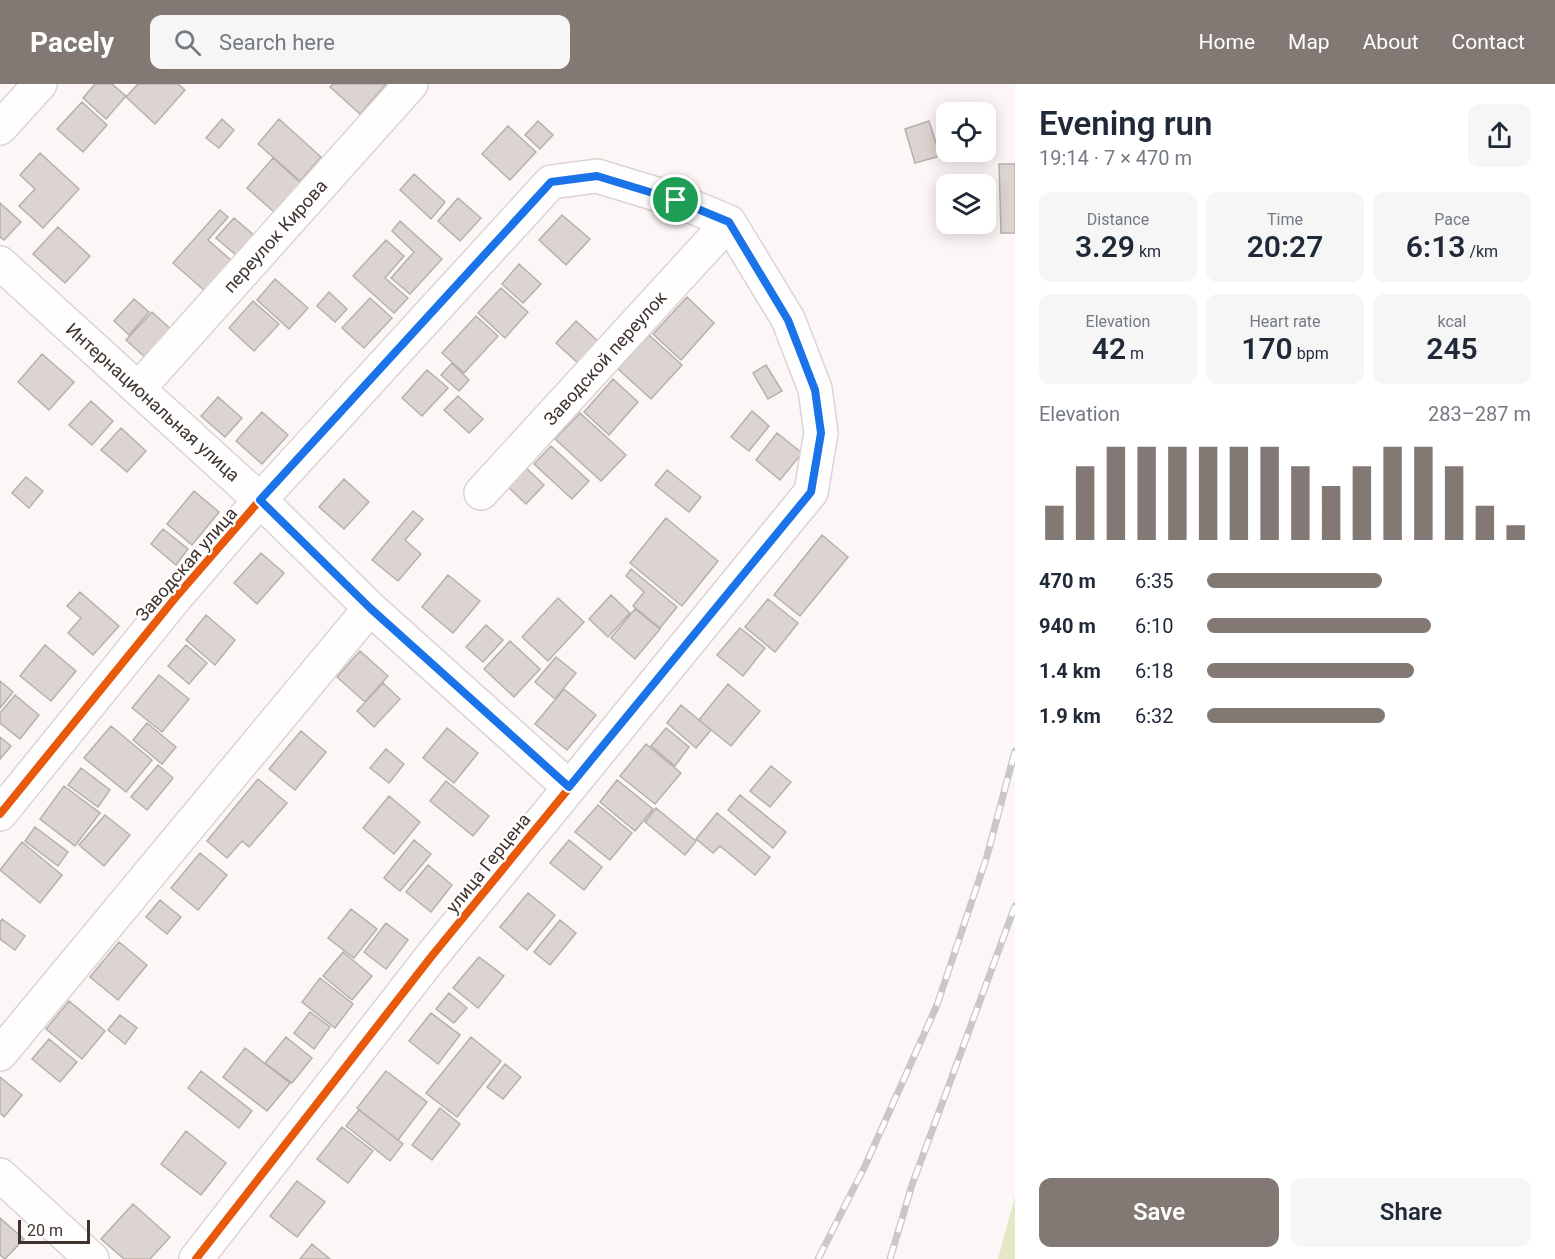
<!DOCTYPE html>
<meta charset="utf-8">
<style>
body{margin:0;font-family:Roboto,sans-serif;background:#f6f6f7;color:#1f2937;height:100vh;display:flex;flex-direction:column;font-size:22px;white-space:nowrap}
*{box-sizing:border-box;margin:0}
p{font-size:20px;color:#747a83}
.icon{flex:none;width:33px;height:33px;fill:none;stroke:currentColor;stroke-width:2;stroke-linecap:round;stroke-linejoin:round}
.map{position:relative;flex:1;overflow:hidden}
.panel{display:flex;flex-direction:column;background:#fff;width:540px}
.panel>*{flex:none}
.fabs{position:absolute;left:936px;top:18px;display:grid;gap:12px}
.fabs a{display:grid;place-items:center;width:60px;height:60px;border-radius:12px;background:#fff;box-shadow:0 3px 15px #0003;font-size:30px}
.scale{position:absolute;left:18px;bottom:15px;width:72px;box-sizing:border-box;padding-left:6px;border:3px solid #40332e;border-top:0;font-size:16px;line-height:21px;white-space:nowrap;color:#40332e;-webkit-text-stroke:4px #fff;paint-order:stroke}
.pin{position:absolute;display:grid;place-items:center;width:51px;height:51px;color:#fff;margin:-26px;border:3px solid #fff;border-radius:50%;box-shadow:0 2px 6px #0007}
.round{display:grid;place-items:center;flex:none;width:63px;height:63px;border-radius:12px;background:#f6f6f7}
.headline{display:flex;align-items:center;justify-content:space-between;height:102px;padding:0 24px}
h1{font-size:33px;font-weight:600;line-height:45px}
.metrics{display:grid;grid-template-columns:repeat(3,1fr);gap:9px;height:102px;padding:6px 24px}
.metrics div{display:grid;align-content:center;border-radius:12px;background:#f6f6f7;text-align:center}
.metrics b{font-size:30px;font-weight:600}
.metrics small{font-size:16px;font-weight:400}
.metrics p{font-size:16px}
.chart{height:168px;padding:12px 24px}
.chart p{display:flex;justify-content:space-between}
.chart svg{width:100%;height:108px;margin-top:6px;stroke:#827874;stroke-width:6}
.button{display:flex;gap:12px;margin-top:auto;padding:12px 24px}
.button a{flex:1;height:69px;border-radius:12px;background:#827874;color:#fff;font-size:24px;font-weight:600;line-height:69px;text-align:center}
.button a+a{background:#f6f6f7;color:#1f2937}
ul{padding:0 24px;list-style:none;font-size:20px}
li{display:grid;grid-template-columns:96px 72px 1fr;align-items:center;height:45px}
li i{height:15px;border-radius:8px;background:#827874}
header{display:flex;align-items:center;gap:36px;box-sizing:border-box;height:84px;padding:0 30px;background:#827874;color:#fff}
header strong{font-size:28px}
nav{display:flex;gap:33px;margin-inline-start:auto;font-size:21px}
.search{width:420px;height:54px;background:#f6f6f7;display:flex;align-items:center;gap:15px;box-sizing:border-box;padding:0 21px;border-radius:12px;color:#747a83;font-size:22px}
main{display:flex;flex:1;min-height:0}
.map>svg:first-child{display:block}
.green{fill:#e6e7c7}
.building{fill:#dcd4d0;stroke:#b6b0ab;stroke-width:1.5}
.lines{fill:none;stroke-linecap:round;stroke-linejoin:round}
.minor-casing{stroke:#dcd4d1;stroke-width:36}
.minor{stroke:#fffefe;stroke-width:33}
.rail-casing{stroke:#cac7c6;stroke-width:7}
.rail{stroke:#fff;stroke-width:4.5;stroke-dasharray:14;stroke-linecap:butt}
.cycleway-casing{stroke:#fff;stroke-width:11}
.cycleway{stroke:#e8590c;stroke-width:8}
.route-casing{stroke:#fff;stroke-width:12}
.route{stroke:#1a73e8;stroke-width:8}
.labels{text-anchor:middle;dominant-baseline:central;stroke-width:4.5;stroke-linejoin:round;paint-order:stroke}
.street-label{font-size:18px;fill:#40332e;stroke:#fff}
</style>
<header>
<strong>Pacely</strong>
<div class="search"><svg class="icon" aria-label="search" viewBox="0 0 24 24"><circle cx="10" cy="10" r="6"/><path d="M15 15l6 6"/></svg>Search here</div>
<nav><a>Home</a><a>Map</a><a>About</a><a>Contact</a></nav>
</header>
<main>
<div class="map">
<svg width="1015" height="1175" viewBox="0 0 1015 1175">
<rect width="100%" height="100%" fill="#fcf7f6"/>
<!-- green -->
<path class="green" d="M1015,1112V1175H998Z"/>
<!-- building -->
<path class="building" d="M95,0H112L126,12L106,35L83,14Z
M138,0H178L185,6L155,40L126,13Z
M333,0H386L360,30L330,3Z
M82,18L107,41L83,68L57,45Z
M222,35L234,46L219,64L206,54Z
M279,35L321,73L300,97L258,60Z
M538,37L553,51L540,65L525,51Z
M929,37L940,72L915,79L905,45Z
M508,42L536,68L510,96L482,70Z
M40,69L79,105L43,144L19,122L35,105L20,91Z
M273,74L301,99L274,128L247,104Z
M999,80H1015V149H1001Z
M414,90L445,118L431,135L400,106Z
M458,114L481,134L460,157L438,137Z
M0,119L21,138L4,156L0,153Z
M220,126L228,133L208,156L232,177L205,207L173,179Z
M562,131L590,155L566,181L539,156Z
M234,134L254,151L236,171L216,154Z
M400,137L442,175L410,210L391,194L414,168L392,147Z
M58,143L90,172L65,199L33,170Z
M386,156L404,172L385,194L408,214L394,229L353,192Z
M519,180L541,200L523,219L502,200Z
M275,195L308,224L289,245L257,216Z
M501,204L528,228L505,254L478,229Z
M329,208L347,225L335,238L317,222Z
M687,213L714,239L681,276L653,250Z
M370,214L392,234L364,264L342,244Z
M134,215L149,228L129,251L114,237Z
M253,217L279,240L254,267L229,244Z
M152,228L174,248L148,276L126,256Z
M476,232L498,252L464,289L442,269Z
M576,237L599,258L579,280L556,259Z
M649,251L682,281L651,315L618,285Z
M42,270L74,298L49,326L18,298Z
M452,279L469,296L459,307L441,291Z
M766,281L782,307L768,315L753,289Z
M427,286L448,304L422,332L402,314Z
M613,295L638,318L609,351L584,328Z
M458,312L483,335L469,349L444,326Z
M218,313L242,334L225,353L201,332Z
M91,317L113,337L92,361L69,341Z
M752,327L769,342L749,367L731,353Z
M262,328L288,351L262,380L236,357Z
M580,329L626,371L601,397L555,355Z
M121,344L146,367L127,388L101,366Z
M777,349L802,369L780,396L756,376Z
M551,362L589,397L572,415L534,380Z
M526,384L544,401L526,420L509,404Z
M667,386L701,413L689,428L655,401Z
M26,393L43,407L29,424L12,409Z
M344,395L369,418L344,445L319,423Z
M194,407L219,428L192,461L167,440Z
M413,427L423,435L405,456L421,470L398,497L372,476Z
M666,434L718,477L682,522L630,479Z
M163,445L188,465L176,481L151,460Z
M822,451L848,473L800,532L774,511Z
M261,469L284,489L257,520L234,499Z
M631,485L677,523L660,544L633,522L644,508L626,492Z
M448,491L480,517L453,549L422,523Z
M80,508L119,542L93,571L68,549L81,534L67,522Z
M611,511L630,529L608,553L589,535Z
M558,514L584,538L548,577L522,553Z
M768,515L798,539L775,568L745,543Z
M635,525L660,545L635,575L611,554Z
M206,531L235,556L215,581L186,556Z
M486,541L503,556L483,578L466,563Z
M740,544L765,564L743,592L717,571Z
M510,557L540,585L514,613L484,585Z
M45,561L76,587L51,617L20,592Z
M186,561L207,579L189,600L168,582Z
M360,567L388,592L365,618L337,593Z
M556,573L576,589L555,615L535,598Z
M159,591L189,615L162,648L132,624Z
M0,597L13,608L0,624Z
M383,599L400,615L374,643L357,627Z
M728,600L760,627L731,662L699,636Z
M564,605L596,631L567,666L535,640Z
M15,611L39,631L20,655L0,639V629Z
M681,621L711,646L696,664L667,639Z
M147,639L176,663L162,680L133,656Z
M111,642L152,676L126,708L84,674Z
M447,644L478,669L454,699L423,674Z
M666,644L689,663L675,682L651,662Z
M301,647L326,668L295,706L269,685Z
M0,653L11,662L0,675Z
M646,660L681,689L655,720L620,692Z
M386,665L404,680L389,699L370,684Z
M158,681L173,694L147,726L131,713Z
M771,682L791,698L770,723L750,707Z
M81,684L110,706L98,723L68,701Z
M258,695L287,719L249,763L242,757L227,774L207,757Z
M617,696L653,725L635,747L600,718Z
M446,697L489,732L473,752L430,717Z
M64,702L100,729L75,762L40,735Z
M740,711L786,748L773,764L728,726Z
M389,712L420,738L394,770L363,744Z
M598,721L632,749L610,776L575,748Z
M656,724L696,757L685,771L645,738Z
M717,729L770,773L755,791L720,762L713,769L696,755Z
M105,731L130,751L104,782L79,761Z
M35,743L68,768L58,782L25,757Z
M414,756L431,770L400,807L384,794Z
M569,756L602,783L584,806L550,779Z
M22,758L62,791L40,819L0,786Z
M200,769L227,791L198,826L171,804Z
M428,781L452,801L431,828L406,808Z
M528,809L555,831L527,866L500,843Z
M160,816L181,833L167,850L146,833Z
M351,825L377,845L354,874L328,854Z
M2,835L25,852L15,866L0,855V839Z
M560,836L576,849L550,881L534,868Z
M386,839L408,856L386,885L364,868Z
M119,858L147,881L118,916L90,893Z
M343,868L372,892L352,916L323,892Z
M479,873L504,892L478,924L453,904Z
M320,894L353,920L335,944L302,918Z
M449,909L467,924L454,939L436,925Z
M69,917L105,947L82,975L46,945Z
M310,928L330,943L314,965L294,949Z
M431,929L460,951L438,980L409,957Z
M120,931L137,944L125,960L108,946Z
M286,953L312,974L292,999L265,979Z
M471,953L501,977L457,1033L426,1009Z
M49,955L77,978L60,998L32,975Z
M245,964L290,999L267,1027L223,993Z
M505,980L521,993L503,1015L487,1003Z
M201,987L252,1027L239,1044L188,1004Z
M386,987L427,1018L398,1056L357,1024Z
M0,993L22,1011L4,1033L0,1029Z
M440,1024L460,1040L432,1076L412,1061Z
M359,1026L403,1060L390,1077L346,1042Z
M342,1043L373,1067L348,1099L317,1075Z
M186,1047L226,1079L201,1111L161,1080Z
M297,1097L325,1118L297,1153L270,1132Z
M133,1120L170,1153L150,1175H124L101,1155Z
M0,1134L24,1155L5,1175L0,1171Z
M312,1160L330,1175H300Z"/>
<g class="lines">
<!-- minor casing -->
<g class="minor-casing">
<path id="minor" d="M0,44L40,0
M0,179L260,416L370,524L569,703
M139,304L411,0
M481,409L729,138
M0,730L176,513L260,416L551,98L597,92L676,116L729,138L788,235L815,305L821,349L811,408L431,873L196,1175
M0,970L370,524
M0,1091L92,1175"/>
</g>
<!-- minor -->
<use href="#minor" class="minor"/>
<!-- rail casing -->
<g class="rail-casing">
<path id="rail" d="M818,1175L865,1082L937,921L987,772L1015,667
M890,1175L912,1101L1015,822"/>
</g>
<!-- rail -->
<use href="#rail" class="rail"/>
<!-- cycleway casing -->
<g class="cycleway-casing">
<path id="cycleway" d="M0,730L176,513L260,416L551,98L597,92L676,116L729,138L788,235L815,305L821,349L811,408L431,873L196,1175"/>
</g>
<!-- cycleway -->
<use href="#cycleway" class="cycleway"/>
</g>
<g class="lines">
<!-- route casing -->
<g class="route-casing">
<path id="route" d="M597,92L676,116L729,138L788,236L815,306L821,349L811,408L569,703L370,524L260,416L551,98Z"/>
</g>
<!-- route -->
<use href="#route" class="route"/>
</g>
<g class="labels">
<!-- street labels -->
<g class="street-label">
<text transform="translate(275 152) rotate(-48)">переулок Кирова</text>
<text transform="translate(605 274) rotate(-48)">Заводской переулок</text>
<text transform="translate(153 318) rotate(42)">Интернациональная улица</text>
<text transform="translate(186 480) rotate(-49)">Заводская улица</text>
<text transform="translate(488 779) rotate(-51)">улица Герцена</text>
</g>
</g>
</svg>
<div class="fabs">
<a><svg class="icon" aria-label="locate" viewBox="0 0 24 24"><circle cx="12" cy="12" r="6"/><path d="M12 2v4M12 18v4M2 12h4M18 12h4"/></svg></a>
<a><svg class="icon" aria-label="layers" viewBox="0 0 24 24"><path d="M12 4l9 5-9 5-9-5zM3 14l9 5 9-5"/></svg></a>
</div>
<div class="scale">20 m</div>
<div class="pin" style="left:676px;top:116px;background:#1e9e55"><svg class="icon" aria-label="arrive" viewBox="0 0 24 24"><path d="M6 21V4h12l-3 4 3 4H6"/></svg></div>
</div>
<section class="panel">
<div class="headline"><div><h1>Evening run</h1><p>19:14 · 7 × 470 m</p></div><a class="round"><svg class="icon" aria-label="share" viewBox="0 0 24 24"><path d="M12 15V3M7 8l5-5 5 5M5 13v7h14v-7"/></svg></a></div>
<div class="metrics">
<div><p>Distance</p><b>3.29<small> km</small></b></div>
<div><p>Time</p><b>20:27</b></div>
<div><p>Pace</p><b>6:13<small> /km</small></b></div>
</div>
<div class="metrics">
<div><p>Elevation</p><b>42<small> m</small></b></div>
<div><p>Heart rate</p><b>170<small> bpm</small></b></div>
<div><p>kcal</p><b>245</b></div>
</div>
<div class="chart"><p><span>Elevation</span>283–287 m</p>
<svg viewBox="0 0 160 44" preserveAspectRatio="none"><path d="M5 44V30M15 44V14M25 44V6M35 44V6M45 44V6M55 44V6M65 44V6M75 44V6M85 44V14M95 44V22M105 44V14M115 44V6M125 44V6M135 44V14M145 44V30M155 44V38"/></svg>
</div>
<ul>
<li><b>470 m</b>6:35<i style="width:54%"></i></li>
<li><b>940 m</b>6:10<i style="width:69%"></i></li>
<li><b>1.4 km</b>6:18<i style="width:64%"></i></li>
<li><b>1.9 km</b>6:32<i style="width:55%"></i></li>
</ul>
<div class="button"><a>Save</a><a>Share</a></div>
</section>
</main>
